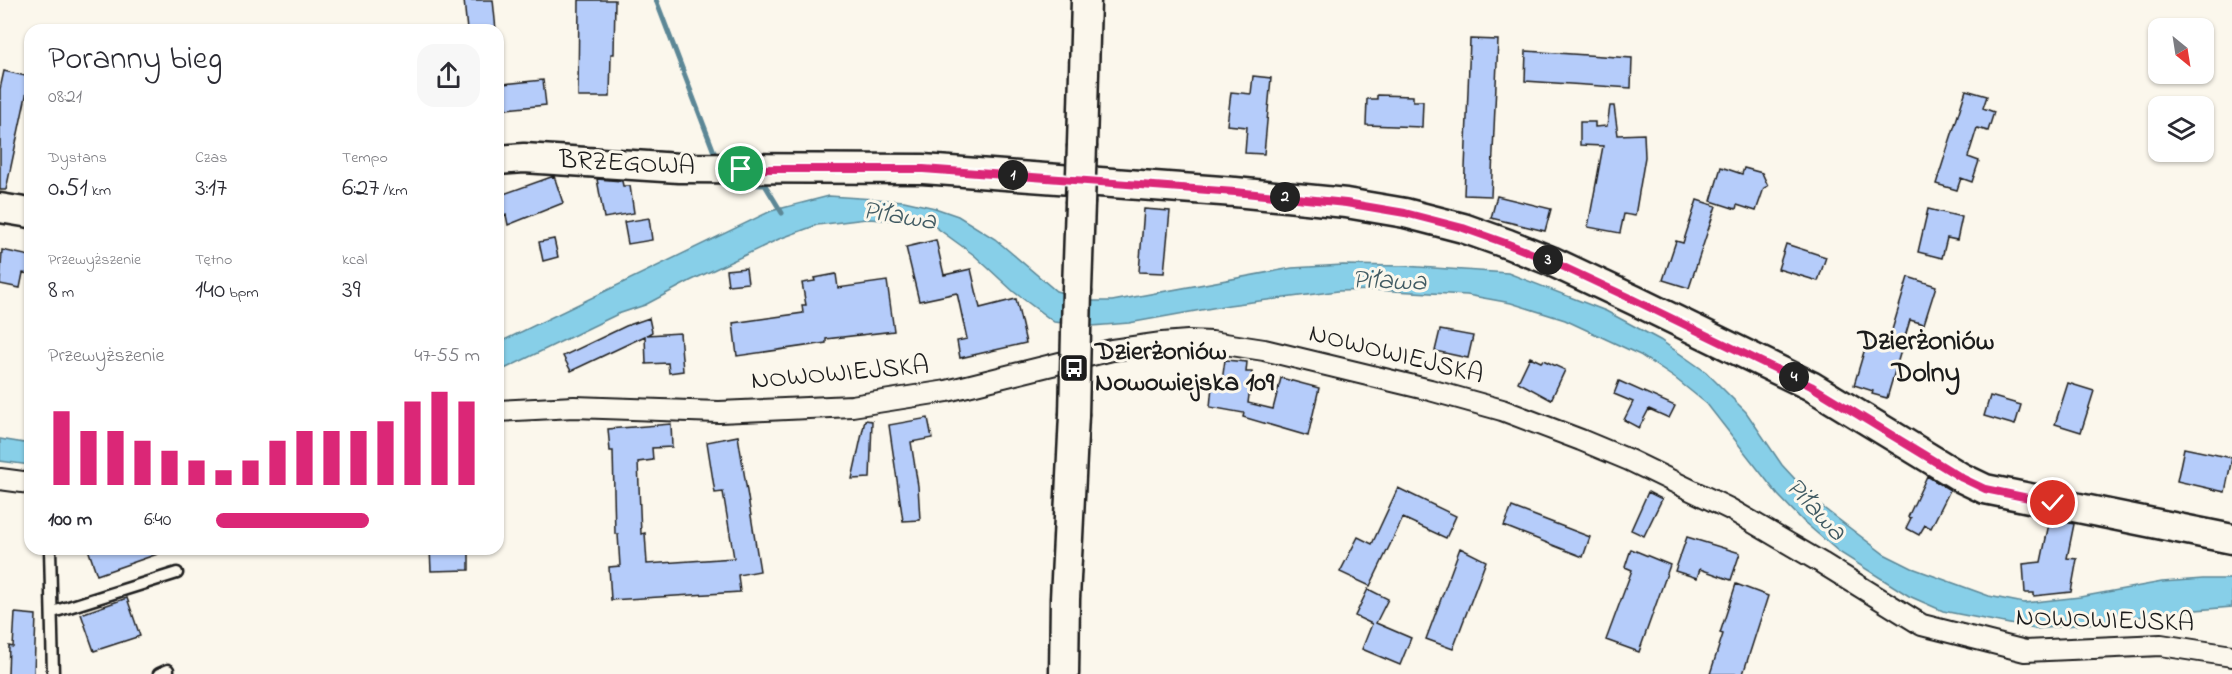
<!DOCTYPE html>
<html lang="pl">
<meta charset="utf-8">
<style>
body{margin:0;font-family:"Indie Flower",sans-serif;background:#f7f7f7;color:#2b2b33;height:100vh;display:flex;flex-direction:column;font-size:22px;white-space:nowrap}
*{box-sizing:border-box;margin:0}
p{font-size:20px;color:#7c7c81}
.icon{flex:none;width:33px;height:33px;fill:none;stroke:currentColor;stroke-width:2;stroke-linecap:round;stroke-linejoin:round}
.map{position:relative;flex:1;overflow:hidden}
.panel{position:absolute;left:24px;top:24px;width:480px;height:531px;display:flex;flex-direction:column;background:#fff;border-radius:18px;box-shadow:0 2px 4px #0004}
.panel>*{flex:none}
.needle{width:39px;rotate:150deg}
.controls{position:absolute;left:2148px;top:18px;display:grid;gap:12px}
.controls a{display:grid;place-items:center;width:66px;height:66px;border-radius:12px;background:#fff;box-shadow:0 2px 4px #0004;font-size:30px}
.pin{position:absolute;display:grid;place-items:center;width:51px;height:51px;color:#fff;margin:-26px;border:3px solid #fff;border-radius:50%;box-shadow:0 2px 6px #0007}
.km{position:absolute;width:30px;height:30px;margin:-15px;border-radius:50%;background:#222;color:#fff;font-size:16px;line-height:30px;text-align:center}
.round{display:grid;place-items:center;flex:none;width:63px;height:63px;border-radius:18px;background:#f7f7f7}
.headline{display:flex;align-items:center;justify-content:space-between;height:102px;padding:0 24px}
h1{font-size:33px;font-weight:600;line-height:45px}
.stats{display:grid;grid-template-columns:repeat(3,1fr);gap:9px;height:102px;padding:6px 24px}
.stats div{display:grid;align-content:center}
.stats b{font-size:26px;font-weight:600}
.stats small{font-size:16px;font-weight:400}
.stats p{font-size:16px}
.chart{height:168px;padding:12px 24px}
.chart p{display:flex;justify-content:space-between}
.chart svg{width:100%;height:108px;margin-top:6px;stroke:#db2777;stroke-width:6}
ul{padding:0 24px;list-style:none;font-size:20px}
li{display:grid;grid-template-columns:96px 72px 1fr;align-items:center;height:45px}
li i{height:15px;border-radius:8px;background:#db2777}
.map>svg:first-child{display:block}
.water{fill:#87cfe8;stroke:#5c8796;stroke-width:1.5}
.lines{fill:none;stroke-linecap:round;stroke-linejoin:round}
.stream{stroke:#5c8796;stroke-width:5}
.building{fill:#b5ccfa;stroke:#1c1c1c;stroke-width:1.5}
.lane-casing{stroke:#1c1c1c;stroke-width:15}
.street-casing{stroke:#1c1c1c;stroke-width:24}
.secondary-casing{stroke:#1c1c1c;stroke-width:33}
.lane{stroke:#fbf7ec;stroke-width:10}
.street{stroke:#fbf7ec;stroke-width:20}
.secondary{stroke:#fbf7ec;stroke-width:28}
.secondary-bridge-casing{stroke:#1c1c1c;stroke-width:33;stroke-linecap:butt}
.secondary-bridge{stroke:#fbf7ec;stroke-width:28}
.route-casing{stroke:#fff;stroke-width:12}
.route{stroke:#db2777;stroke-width:8}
.labels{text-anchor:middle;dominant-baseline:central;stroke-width:6;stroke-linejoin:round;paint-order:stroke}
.street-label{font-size:27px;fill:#1c1c1c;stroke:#fbf7ec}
.poi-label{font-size:27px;font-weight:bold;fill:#1c1c1c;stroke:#fbf7ec;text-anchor:start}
.water-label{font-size:28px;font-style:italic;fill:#415b63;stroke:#fbf7ec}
.neighbourhood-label{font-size:28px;font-weight:bold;fill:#1c1c1c;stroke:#fbf7ec}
</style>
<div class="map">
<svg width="2232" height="674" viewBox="0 0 2232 674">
<rect width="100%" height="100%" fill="#fbf7ec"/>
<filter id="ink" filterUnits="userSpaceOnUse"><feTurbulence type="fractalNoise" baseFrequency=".0167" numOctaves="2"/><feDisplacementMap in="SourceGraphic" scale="12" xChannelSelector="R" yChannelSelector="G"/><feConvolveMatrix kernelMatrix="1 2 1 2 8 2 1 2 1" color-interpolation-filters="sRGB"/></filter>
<g filter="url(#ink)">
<!-- water -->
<path class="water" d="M829,196L904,201L935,208L958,216L995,239L1056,291L1093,301H1112L1292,268L1343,265L1404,266L1508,273L1606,311L1660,340L1706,372L1746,412L1782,465L1817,503L1884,554L1912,568L1989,596L2024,603L2080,597L2162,582L2203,579H2232V607L2159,613L2117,621L2035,629L1943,611L1909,596L1839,552L1804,522L1778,495L1707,404L1676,379L1640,355L1565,320L1511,303L1467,295L1375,290L1338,291L1229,305L1129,323L1092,326L1054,322L1014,292L974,255L934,226L911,221L866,219L817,225L779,239L690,281L645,305L618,314L498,372V343L771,211Z
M0,439L30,444V465L0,461Z"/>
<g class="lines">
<!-- stream -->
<path class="stream" d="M656,0L714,152
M727,184L765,185L782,213"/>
</g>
<!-- building -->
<path class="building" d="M464,0H493L496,30H467Z
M579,0H615L614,54H611L610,97H578Z
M1470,39L1498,40L1491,196L1464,195Z
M1526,51L1632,58L1631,88L1525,81Z
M4,71L30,77L6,190H0V89Z
M1253,76L1271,78L1264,154L1245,153L1247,127L1227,125L1231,92L1251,94Z
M543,80L546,105L506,109L503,84Z
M1966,90L1987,96L1983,108L1994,112L1988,131L1977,128L1968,157L1979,161L1972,182L1961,178L1957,190L1936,184Z
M1377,95L1413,96V101H1423L1422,127L1366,125L1367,99H1377Z
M1610,106H1614L1618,135L1644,134L1645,157L1635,216L1624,214L1620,233L1588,227L1603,146L1580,145V122H1595V127L1607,126Z
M1721,167L1742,174L1744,168L1762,173L1768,186L1764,188L1756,211L1737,205L1736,209L1711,201Z
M554,176L563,203L508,225L506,215L498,218V196Z
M597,179L622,181L623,186H630L634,213L604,218Z
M1497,196L1551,209L1545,231L1491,218Z
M1697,200L1716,206L1689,288L1663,280L1676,241L1683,243Z
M1144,209L1170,211L1164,273L1139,272Z
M1928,209L1962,217L1957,240L1947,238L1942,258L1918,252Z
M649,218L652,240L628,244L624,222Z
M554,239L558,257L543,261L539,242Z
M936,240L944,275L971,269L980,308L1016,299L1026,343L960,358L957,341L967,339L957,293L919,301L906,247Z
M1786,244L1826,257L1818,281L1778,269Z
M2,250L30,256V274L23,273L20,288L0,284Z
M746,268L748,283L728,285L726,270Z
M836,274L838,288L887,281L894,331L826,339V343L737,356L733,323L803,313L802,305H806L802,283L815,281L814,278Z
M1908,277L1936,286L1924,324L1910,320L1887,398L1872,394L1873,391L1854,385L1869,335L1889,340Z
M649,318L652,332L647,335L680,333L683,371L669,373L668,363L646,364L645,336L571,371L563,356L626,326Z
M1440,330L1473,336L1468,358L1435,351Z
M1530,357L1541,362L1543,360L1565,370L1551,400L1518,382Z
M1225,360L1247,362L1246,372H1252L1248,403L1273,409L1281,378L1319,388L1308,436L1243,417L1244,413L1210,407L1212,386L1221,388Z
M1619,381L1675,406L1669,418L1649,409L1639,428L1624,420L1633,402L1614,394Z
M2068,383L2094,391L2081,432L2055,424Z
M1990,396L2021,405L2015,425L1984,416Z
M928,418L932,438L911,442L918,486L920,520L903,521L889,425Z
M865,420L872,421L870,478L852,479Z
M671,424L672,447L652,448L653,460L638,462L641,534L645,533L647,564L734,558L723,492L715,493L707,442L738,436L760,571L738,575L740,592L611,600L609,567L620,566L618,534H615L613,451H610L608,429Z
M2184,448L2232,458L2225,492L2177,481Z
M1927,476L1950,490L1931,528L1925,525L1919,535L1906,528L1911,518L1908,517Z
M1398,488L1456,516L1446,538L1403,518L1370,586L1340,572L1358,537L1372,544Z
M1648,492L1662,499L1644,536L1631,530Z
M1512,507L1590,537L1583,557L1504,526Z
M2050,519L2074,524L2067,558L2077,559L2071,592L2034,596V593H2025L2023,564L2041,562Z
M1687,537L1740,553L1731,580L1700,569L1697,578L1675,571Z
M1460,548L1486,561L1453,649L1426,639Z
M88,549H165L166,551L97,575Z
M430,549H469V570L431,571Z
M1631,549L1670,565L1639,652L1606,640L1632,570L1625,567Z
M1736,584L1768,596L1743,674H1710L1723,634L1720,633Z
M1368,589L1388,599L1376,623L1411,638L1400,665L1362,649L1372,624L1355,616Z
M127,598L140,636L94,651L81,614Z
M15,613L36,615L34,674H8L9,646L13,647Z"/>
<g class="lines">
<!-- lane casing -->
<g class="lane-casing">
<path id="lane" d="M50,549L53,674
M53,612L177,573
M159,674L168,670"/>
</g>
<!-- street casing -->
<g class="street-casing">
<path id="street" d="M498,411L574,407L719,412L852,406L947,391L1112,350L1162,343L1188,341L1212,342L1264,350L1430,390L1502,410L1581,440L1629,460L1730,509L1822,563L1922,625L2025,651L2161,645L2232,656
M0,479L30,483"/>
</g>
<!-- secondary casing -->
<g class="secondary-casing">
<path id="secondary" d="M1082,145L1086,0
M498,160L524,158L679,168L923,169L1235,192L1346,203L1405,213L1463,228L1508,244L1551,261L1634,300L1811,386L1962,478L1985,489L2232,539
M0,208L30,213
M1077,290L1080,203
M1064,674L1065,599L1074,415"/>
</g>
<!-- lane -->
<use href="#lane" class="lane"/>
<!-- street -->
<use href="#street" class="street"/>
<!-- secondary -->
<use href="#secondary" class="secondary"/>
<!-- secondary-bridge casing -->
<g class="secondary-bridge-casing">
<path id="secondary-bridge" d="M1080,203L1082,145
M1074,415L1077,290"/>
</g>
<!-- secondary-bridge -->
<use href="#secondary-bridge" class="secondary-bridge"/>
</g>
</g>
<g class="lines" filter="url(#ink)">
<!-- route casing -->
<g class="route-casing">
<path id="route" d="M741,169H923L1235,192L1346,203L1405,213L1463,228L1508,244L1551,261L1634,300L1811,386L1962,478L1985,489L2053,503"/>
</g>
<!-- route -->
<use href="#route" class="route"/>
</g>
<!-- icons -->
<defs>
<g id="bus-square" transform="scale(1.5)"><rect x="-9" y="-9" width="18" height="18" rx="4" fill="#1c1c1c" stroke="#fbf7ec"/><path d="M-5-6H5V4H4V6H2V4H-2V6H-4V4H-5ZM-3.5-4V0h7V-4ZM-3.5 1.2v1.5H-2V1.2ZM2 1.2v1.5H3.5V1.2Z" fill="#fff"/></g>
</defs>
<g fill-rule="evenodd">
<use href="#bus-square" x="1074" y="368"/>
</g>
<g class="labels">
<!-- street labels -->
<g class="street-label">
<text transform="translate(627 164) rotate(3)">BRZEGOWA</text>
<text transform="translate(1396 355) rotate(14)">NOWOWIEJSKA</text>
<text transform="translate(840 374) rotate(-5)">NOWOWIEJSKA</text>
<text transform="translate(2105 621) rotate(2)">NOWOWIEJSKA</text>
</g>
<!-- poi labels -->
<g class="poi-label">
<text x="1095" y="352">Dzierżoniów<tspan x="1095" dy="31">Nowowiejska 109</tspan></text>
</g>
<!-- water labels -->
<g class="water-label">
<text transform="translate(899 217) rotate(9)">Piława</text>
<text transform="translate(1389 282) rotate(2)">Piława</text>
<text transform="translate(1815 510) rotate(47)">Piława</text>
</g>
<!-- neighbourhood labels -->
<g class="neighbourhood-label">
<text x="1926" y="342">Dzierżoniów<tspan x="1926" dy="32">Dolny</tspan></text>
</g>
</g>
</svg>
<div class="controls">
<a><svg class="needle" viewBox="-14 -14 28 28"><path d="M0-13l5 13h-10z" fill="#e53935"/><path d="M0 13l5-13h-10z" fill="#7c7c81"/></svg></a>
<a><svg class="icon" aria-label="layers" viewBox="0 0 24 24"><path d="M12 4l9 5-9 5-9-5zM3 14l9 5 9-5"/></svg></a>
</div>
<div class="pin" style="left:741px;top:169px;background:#1e9e55"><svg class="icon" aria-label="arrive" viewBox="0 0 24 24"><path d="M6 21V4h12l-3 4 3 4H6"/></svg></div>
<div class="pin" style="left:2053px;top:503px;background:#d93025"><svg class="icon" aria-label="check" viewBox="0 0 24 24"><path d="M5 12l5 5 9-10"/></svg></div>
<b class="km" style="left:1013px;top:175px">1</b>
<b class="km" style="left:1285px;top:197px">2</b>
<b class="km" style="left:1548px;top:260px">3</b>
<b class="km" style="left:1794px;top:377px">4</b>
<section class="panel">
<div class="headline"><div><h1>Poranny bieg</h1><p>08:21</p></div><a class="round"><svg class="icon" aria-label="share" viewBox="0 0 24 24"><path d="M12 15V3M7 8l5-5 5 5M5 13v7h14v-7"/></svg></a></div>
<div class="stats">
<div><p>Dystans</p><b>0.51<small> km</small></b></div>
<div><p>Czas</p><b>3:17</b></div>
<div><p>Tempo</p><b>6:27<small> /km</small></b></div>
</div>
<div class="stats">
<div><p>Przewyższenie</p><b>8<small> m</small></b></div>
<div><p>Tętno</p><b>140<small> bpm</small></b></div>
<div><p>kcal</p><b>39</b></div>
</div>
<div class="chart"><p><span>Przewyższenie</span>47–55 m</p>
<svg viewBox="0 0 160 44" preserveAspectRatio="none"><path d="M5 44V14M15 44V22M25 44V22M35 44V26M45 44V30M55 44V34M65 44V38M75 44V34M85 44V26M95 44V22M105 44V22M115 44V22M125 44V18M135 44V10M145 44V6M155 44V10"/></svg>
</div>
<ul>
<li><b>100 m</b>6:40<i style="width:58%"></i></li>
</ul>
</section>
</div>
